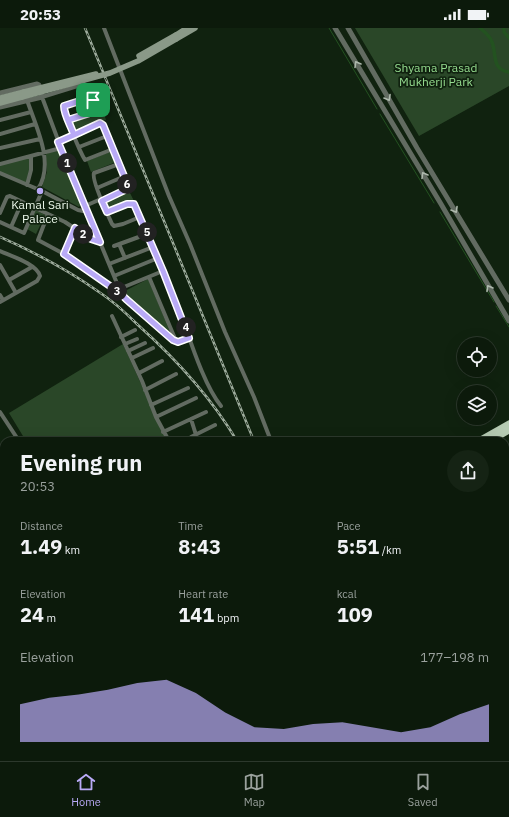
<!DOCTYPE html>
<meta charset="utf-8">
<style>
body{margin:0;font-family:"IBM Plex Sans",sans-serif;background:#152314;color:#f1f3f6;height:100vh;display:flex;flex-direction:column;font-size:15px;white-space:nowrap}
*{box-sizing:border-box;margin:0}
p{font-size:13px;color:#9aa19d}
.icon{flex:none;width:22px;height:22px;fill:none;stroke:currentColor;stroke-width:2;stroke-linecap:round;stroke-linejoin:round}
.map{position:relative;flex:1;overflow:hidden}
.side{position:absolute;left:0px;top:409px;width:509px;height:324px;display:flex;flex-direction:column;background:#0c1a0b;border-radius:12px 12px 0 0;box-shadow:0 4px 16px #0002,0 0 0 1px #2c382c}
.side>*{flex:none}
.tools{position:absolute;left:457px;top:309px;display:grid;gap:8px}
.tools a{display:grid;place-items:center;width:40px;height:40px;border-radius:50%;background:#0c1a0b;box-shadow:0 4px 16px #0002,0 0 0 1px #2c382c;font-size:20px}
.pin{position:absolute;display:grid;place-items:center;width:34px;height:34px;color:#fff;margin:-17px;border-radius:8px;box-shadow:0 2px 6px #0006}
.km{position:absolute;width:20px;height:20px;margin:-10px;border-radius:50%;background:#222;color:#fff;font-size:11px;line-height:20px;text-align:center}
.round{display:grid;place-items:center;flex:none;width:42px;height:42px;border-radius:21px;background:#152314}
.head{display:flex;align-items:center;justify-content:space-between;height:68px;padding:0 20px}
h1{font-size:22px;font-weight:700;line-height:30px}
.metrics{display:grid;grid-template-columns:repeat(3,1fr);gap:6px;height:68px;padding:4px 20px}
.metrics div{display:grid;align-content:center}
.metrics b{font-size:20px;font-weight:700}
.metrics small{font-size:11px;font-weight:400}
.metrics p{font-size:11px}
.chart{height:112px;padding:8px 20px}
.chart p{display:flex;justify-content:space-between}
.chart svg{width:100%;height:72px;margin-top:4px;fill:#b9aaf7;opacity:.7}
.status{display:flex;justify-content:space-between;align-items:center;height:28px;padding:0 20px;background:#0c1a0b;direction:ltr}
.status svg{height:11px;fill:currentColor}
.tabs{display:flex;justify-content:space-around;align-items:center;height:56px;border-top:1px solid #2c382c;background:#0c1a0b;font-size:11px;color:#9aa19d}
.tabs a{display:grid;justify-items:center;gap:2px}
.tabs .current{color:#b9aaf7}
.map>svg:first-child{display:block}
.green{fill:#2a4728}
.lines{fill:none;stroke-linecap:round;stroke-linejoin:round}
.stream{stroke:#235220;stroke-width:1}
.canal{stroke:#235220;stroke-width:3.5}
.minor{stroke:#626b61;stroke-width:4}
.tertiary{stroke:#626b61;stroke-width:5}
.secondary{stroke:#8a9988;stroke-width:5.5}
.trunk{stroke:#b7ccb4;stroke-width:7}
.rail-casing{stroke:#9fad9e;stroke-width:2.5}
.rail{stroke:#10220f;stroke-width:1;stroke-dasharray:3;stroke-linecap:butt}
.secondary-bridge{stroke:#8a9988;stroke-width:5.5}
.oneway{stroke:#aeb9ad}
.route-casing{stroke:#fff;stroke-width:8}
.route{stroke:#b9aaf7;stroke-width:5}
.poi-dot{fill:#b9aaf7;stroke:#10220f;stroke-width:1.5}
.labels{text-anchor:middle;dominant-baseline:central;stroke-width:3.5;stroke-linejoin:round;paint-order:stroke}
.park-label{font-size:12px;fill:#95db8f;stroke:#10220f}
.poi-label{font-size:12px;fill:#edf9ec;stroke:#10220f}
</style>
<div class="status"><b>20:53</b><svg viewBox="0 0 49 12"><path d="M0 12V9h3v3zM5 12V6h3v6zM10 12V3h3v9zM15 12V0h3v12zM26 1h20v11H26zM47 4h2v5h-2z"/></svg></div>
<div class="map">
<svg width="509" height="733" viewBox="0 0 509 733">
<rect width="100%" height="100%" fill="#10220f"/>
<!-- green -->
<path class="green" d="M355,0H509V58L419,108Z
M103,83L106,92L75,102L72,93Z
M60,121L82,174L79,179L42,159L47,144L46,126Z
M112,123L116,134L91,144L87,133Z
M31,129L27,157L0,145V137Z
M129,163L134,173L108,183L104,173Z
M36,182L45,187L36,206L27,201Z
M148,251L171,306V308L123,264Z
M123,316L167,413H26L9,385Z"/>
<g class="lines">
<!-- stream -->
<path class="stream" d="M329,0L377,81
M380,86L434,175
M440,184L494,274
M496,278L509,299"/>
<!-- canal -->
<path class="canal" d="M480,0C485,4 490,8 492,14C497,27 491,41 509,44
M504,0V4L509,10"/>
<!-- minor -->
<path class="minor" d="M104,0L169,168L190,216L225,304L254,369L271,413
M84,56L42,69L61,120L121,265L126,271L173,312L178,314L189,310
M27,72C36,99 55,135 38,161
M0,92L31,84
M68,92L93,84L96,80L92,70H89L64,78C64,86 80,124 85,132L113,121
M0,106L35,96
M58,114L100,95L103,97L125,148L127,158L125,162L102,173
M79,119L107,108
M0,120L40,111
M0,136L61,120
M119,136L94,145C91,152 108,187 112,196L114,198L123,196L140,189
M0,145L42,163L78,182L83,183H87
M27,157L31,142V129
M97,160L125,148
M85,178L101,171
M107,184L127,176L135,177C153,216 170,257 185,298C193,321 206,360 221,378
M0,185L7,169L10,168L65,194L91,211L100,214
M48,186L38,212L64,226L120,265
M0,194L24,205L42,163
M11,199L22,174
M119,216L125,230
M114,218L147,206
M0,223C11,228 37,236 40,248L37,253L0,274
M64,226L75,200
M109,236L153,219
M0,237L16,265
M114,248L158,230
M149,249L176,313
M9,252L32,239
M119,261L163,243
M0,267L3,272
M112,288L142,353L156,389L169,413
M121,309L135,302
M125,316L137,311
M128,323L145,315
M132,330L153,320
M139,345L162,333
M145,362L176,346
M151,377L188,360
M0,384L19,413
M156,389L196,370
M191,391L196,407
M163,404L206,384
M191,413V409L215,397
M219,413L223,411
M0,420L4,428
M505,422L509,430
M505,442L509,450
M0,455L4,461
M0,487L4,493
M0,511L4,509
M0,516L4,522
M505,522L509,530
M505,538L509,536
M0,542L4,549
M505,557L509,555
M505,564L509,562
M505,568L509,572
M0,587L4,593
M0,602L4,599
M0,631L4,629
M505,641L509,638
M103,729L105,733
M123,729L125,733
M223,729L225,733
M246,729L248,733
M268,729L270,733
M2,733L7,729
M32,733L36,729
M65,733L72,729
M128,733L135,729
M160,733L166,729
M197,733L210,729
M284,733L292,729
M308,733L309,729
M328,733V729"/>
<!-- tertiary -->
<path class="tertiary" d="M335,0L441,176L509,293
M348,0L417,120L509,272
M0,65L37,56L39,57L42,69L0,79"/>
<!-- secondary -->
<path class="secondary" d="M176,7L187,0
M176,11L195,0
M0,70L24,64
M0,75L22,69"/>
<!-- trunk -->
<path class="trunk" d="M479,413L509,396
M490,413L509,402
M0,691L4,689
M0,697L4,695"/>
<!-- rail casing -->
<g class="rail-casing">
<path id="rail" d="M85,0L254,413
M0,209C34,224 68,242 99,264C113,273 126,285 138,297C176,331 211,369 237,413
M334,733V729
M343,733V729"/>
</g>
<!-- rail -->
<use href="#rail" class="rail"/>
<!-- secondary-bridge -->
<path class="secondary-bridge" d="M139,28L176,7
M24,64L96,46
M22,69L110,45L138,33L176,11"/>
</g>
<!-- one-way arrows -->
<defs><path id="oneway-chevron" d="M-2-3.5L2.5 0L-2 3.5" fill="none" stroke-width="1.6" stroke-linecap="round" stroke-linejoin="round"/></defs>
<g class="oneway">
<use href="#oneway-chevron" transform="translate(357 36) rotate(-121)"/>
<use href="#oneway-chevron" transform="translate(388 70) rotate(60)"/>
<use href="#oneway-chevron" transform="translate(424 147) rotate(-121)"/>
<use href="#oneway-chevron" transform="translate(455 182) rotate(60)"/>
<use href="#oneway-chevron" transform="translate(489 260) rotate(-120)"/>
</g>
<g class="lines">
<!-- route casing -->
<g class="route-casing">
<path id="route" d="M93,72L89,70L64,78C64,87 71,98 74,107L58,114L100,214L91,211L75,200L64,226L120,265L126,271L173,312L178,314L189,310L163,243L134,176H127L107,184L102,173L125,162L127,158L124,148L103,97L100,95L74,107L68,92L93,84L96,80L93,72"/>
</g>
<!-- route -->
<use href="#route" class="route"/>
</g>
<!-- markers -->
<circle class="poi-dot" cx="40" cy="163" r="4"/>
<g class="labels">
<!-- park labels -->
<g class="park-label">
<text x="436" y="39">Shyama Prasad<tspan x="436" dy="14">Mukherji Park</tspan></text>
</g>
<!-- poi labels -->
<g class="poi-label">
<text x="40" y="176">Kamal Sari<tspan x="40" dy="14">Palace</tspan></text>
</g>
</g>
</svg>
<div class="tools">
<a><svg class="icon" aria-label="locate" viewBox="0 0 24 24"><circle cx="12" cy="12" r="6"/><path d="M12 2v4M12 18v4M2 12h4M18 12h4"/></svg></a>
<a><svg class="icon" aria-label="layers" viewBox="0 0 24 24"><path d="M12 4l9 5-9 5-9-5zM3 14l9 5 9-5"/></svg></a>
</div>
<div class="pin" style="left:93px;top:72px;background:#1e9e55"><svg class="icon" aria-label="arrive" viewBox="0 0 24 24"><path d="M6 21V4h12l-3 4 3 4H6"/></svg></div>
<b class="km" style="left:67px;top:135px">1</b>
<b class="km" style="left:83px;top:206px">2</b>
<b class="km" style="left:117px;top:263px">3</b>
<b class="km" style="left:186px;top:299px">4</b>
<b class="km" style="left:147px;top:204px">5</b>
<b class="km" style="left:127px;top:156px">6</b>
<section class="side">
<div class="head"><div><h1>Evening run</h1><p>20:53</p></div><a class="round"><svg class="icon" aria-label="share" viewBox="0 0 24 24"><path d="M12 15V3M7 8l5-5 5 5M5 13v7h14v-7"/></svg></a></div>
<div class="metrics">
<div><p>Distance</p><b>1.49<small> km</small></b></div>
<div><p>Time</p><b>8:43</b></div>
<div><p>Pace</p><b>5:51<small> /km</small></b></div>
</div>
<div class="metrics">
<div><p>Elevation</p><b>24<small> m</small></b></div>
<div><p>Heart rate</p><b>141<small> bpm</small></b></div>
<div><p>kcal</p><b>109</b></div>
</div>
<div class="chart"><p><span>Elevation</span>177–198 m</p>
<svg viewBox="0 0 160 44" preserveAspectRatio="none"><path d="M0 44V21L10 17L20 15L30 12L40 8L50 6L60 14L70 26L80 35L90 36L100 33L110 32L120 35L130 38L140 35L150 27L160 21V44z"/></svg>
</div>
</section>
</div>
<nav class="tabs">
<a class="current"><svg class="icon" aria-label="home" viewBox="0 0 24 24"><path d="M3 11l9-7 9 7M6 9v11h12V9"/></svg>Home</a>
<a><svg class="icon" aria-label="map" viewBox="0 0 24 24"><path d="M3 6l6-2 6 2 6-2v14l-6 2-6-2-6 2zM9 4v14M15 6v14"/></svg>Map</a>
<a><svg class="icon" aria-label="saved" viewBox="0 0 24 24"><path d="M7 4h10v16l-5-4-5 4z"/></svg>Saved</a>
</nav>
